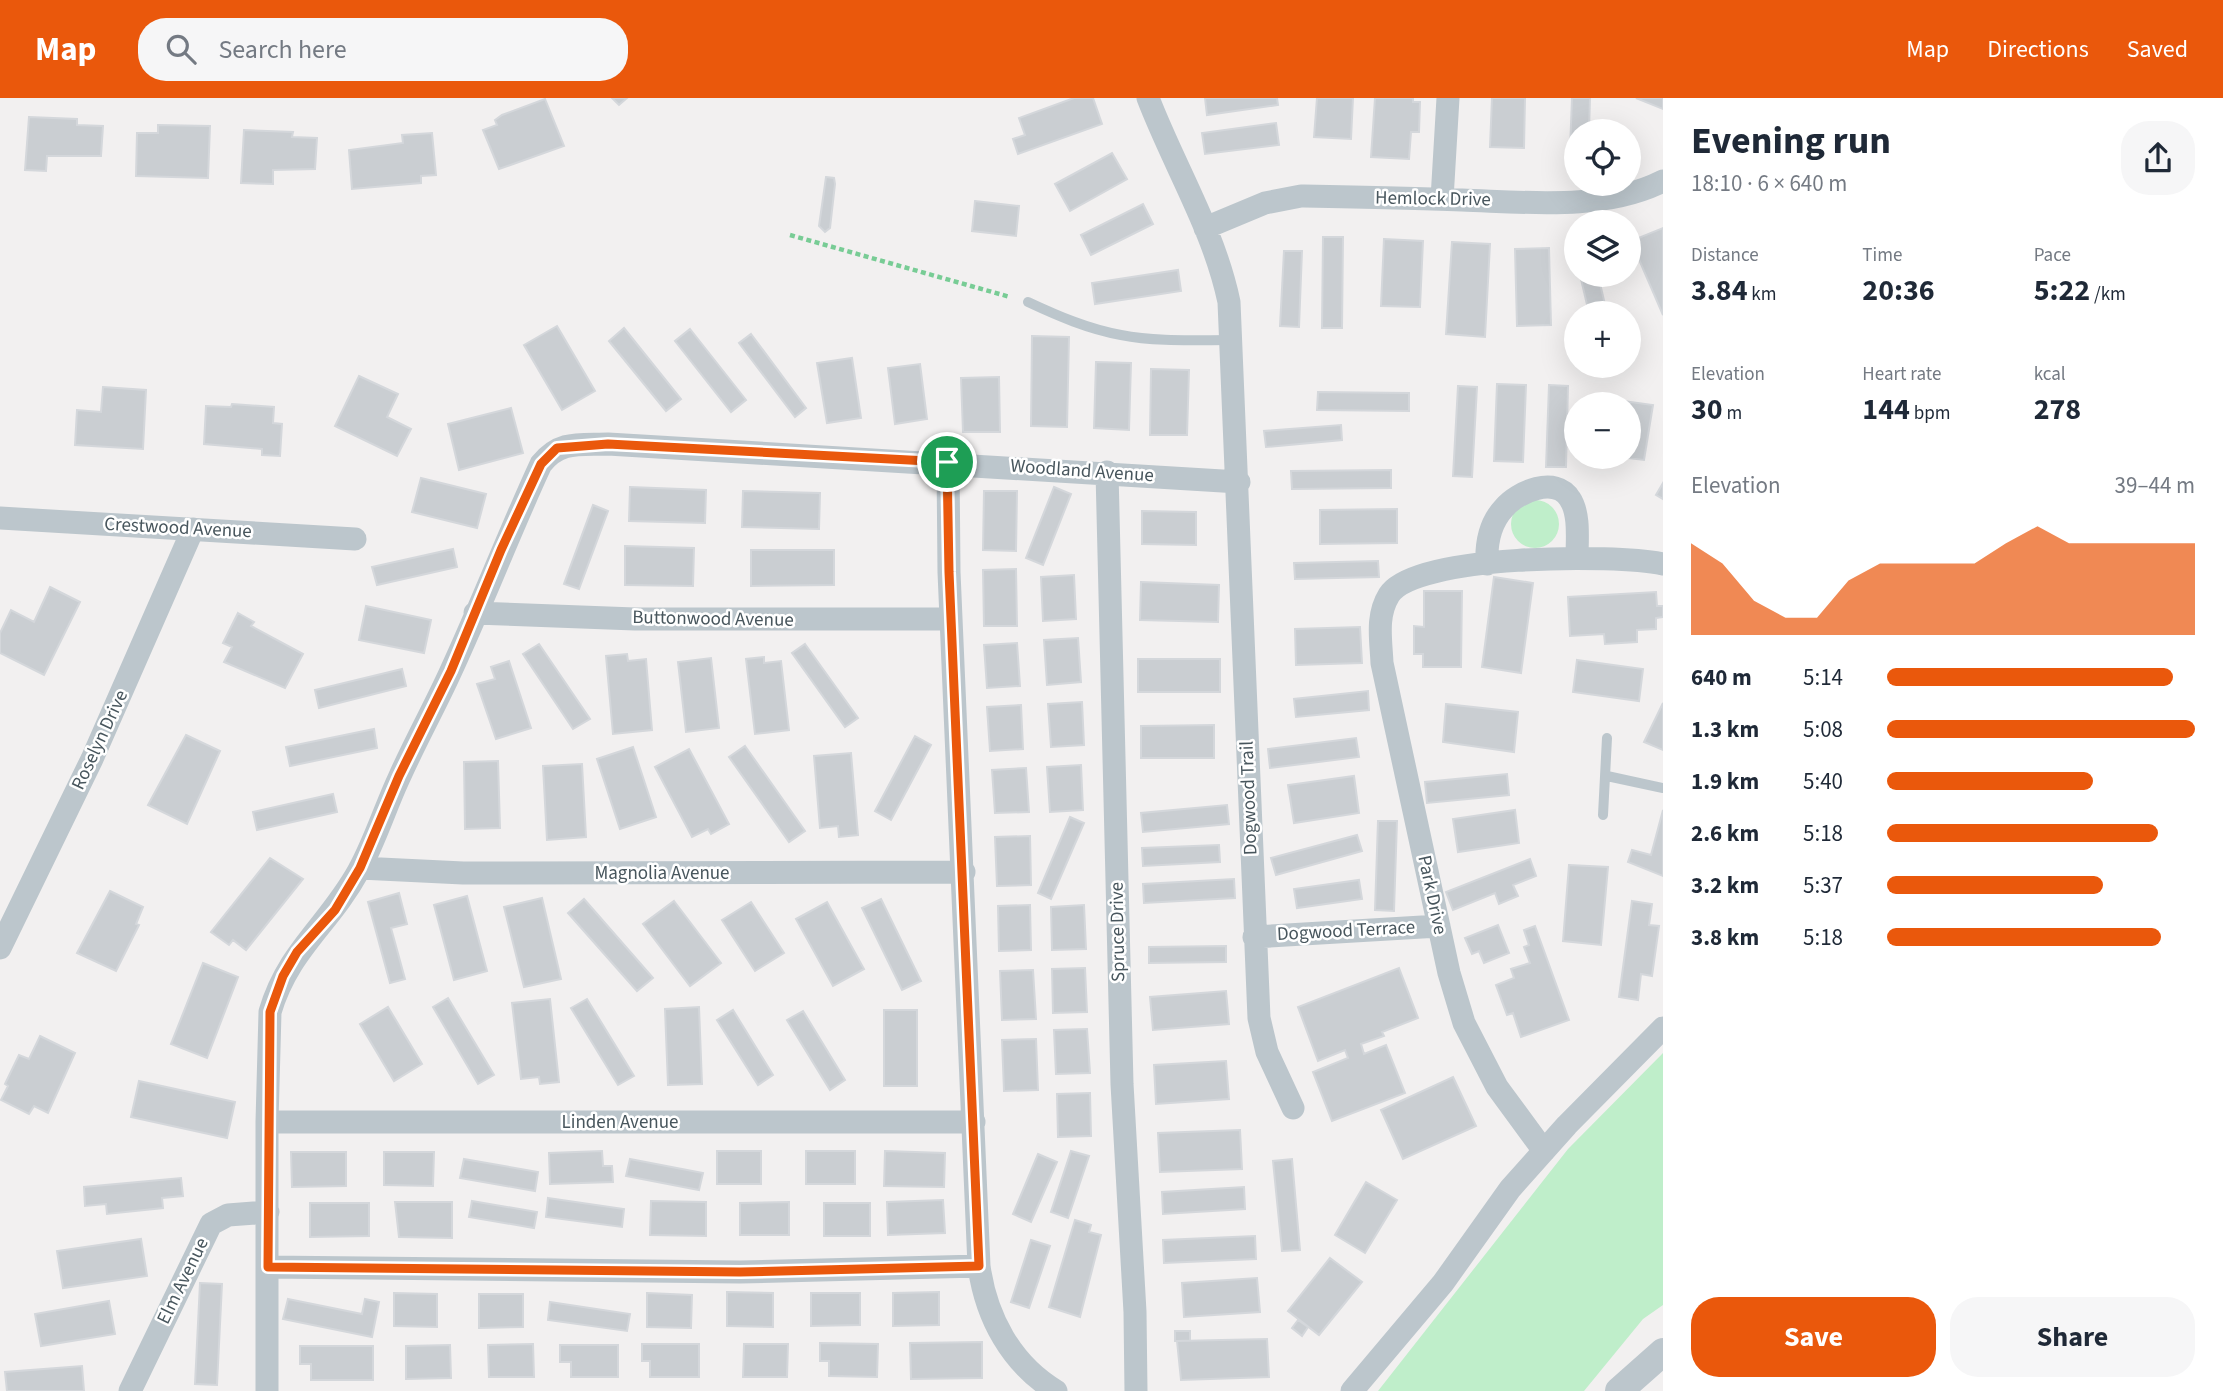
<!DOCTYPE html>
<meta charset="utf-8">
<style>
body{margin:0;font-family:"Source Sans 3",sans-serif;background:#f6f6f7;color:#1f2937;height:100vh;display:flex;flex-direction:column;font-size:26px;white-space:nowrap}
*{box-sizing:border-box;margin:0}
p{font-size:23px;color:#747a83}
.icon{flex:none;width:38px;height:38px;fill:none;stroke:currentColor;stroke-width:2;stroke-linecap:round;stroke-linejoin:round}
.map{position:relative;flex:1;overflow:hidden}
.side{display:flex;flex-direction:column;background:#fff;width:560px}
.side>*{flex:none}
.buttons{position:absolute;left:1564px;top:21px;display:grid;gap:14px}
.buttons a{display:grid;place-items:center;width:77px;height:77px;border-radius:50%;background:#fff;box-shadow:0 7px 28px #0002;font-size:35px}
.pin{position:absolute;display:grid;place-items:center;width:60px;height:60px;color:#fff;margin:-30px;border:4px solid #fff;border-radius:50%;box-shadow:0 2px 7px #0007}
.round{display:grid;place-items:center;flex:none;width:74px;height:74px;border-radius:28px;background:#f6f6f7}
.summary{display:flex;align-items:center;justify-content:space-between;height:119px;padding:0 28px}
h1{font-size:38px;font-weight:700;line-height:52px}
.stats{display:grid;grid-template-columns:repeat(3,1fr);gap:10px;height:119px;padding:7px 28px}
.stats div{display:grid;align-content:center}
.stats b{font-size:30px;font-weight:700}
.stats small{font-size:19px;font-weight:400}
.stats p{font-size:19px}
.chart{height:196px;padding:14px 28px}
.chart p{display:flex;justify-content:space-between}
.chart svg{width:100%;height:126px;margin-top:7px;fill:#ea580c;opacity:.7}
.primary-button{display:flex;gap:14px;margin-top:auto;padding:14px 28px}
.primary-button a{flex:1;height:80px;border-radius:28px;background:#ea580c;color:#fff;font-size:28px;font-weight:700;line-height:80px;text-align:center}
.primary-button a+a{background:#f6f6f7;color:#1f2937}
ul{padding:0 28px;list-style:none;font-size:23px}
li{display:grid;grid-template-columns:112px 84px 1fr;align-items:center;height:52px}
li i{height:18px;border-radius:9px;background:#ea580c}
header{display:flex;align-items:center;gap:42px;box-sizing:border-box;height:98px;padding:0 35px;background:#ea580c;color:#fff}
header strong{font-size:33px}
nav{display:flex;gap:38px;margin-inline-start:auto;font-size:24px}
.search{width:490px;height:63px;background:#f6f6f7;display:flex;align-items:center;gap:18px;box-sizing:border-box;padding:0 24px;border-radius:28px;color:#747a83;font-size:26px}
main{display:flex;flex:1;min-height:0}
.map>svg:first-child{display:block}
.green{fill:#bfeeca}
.building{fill:#caced2;stroke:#d4d7db;stroke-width:2}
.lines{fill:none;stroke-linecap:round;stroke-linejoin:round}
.path{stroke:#78cc95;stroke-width:4.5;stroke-dasharray:5 3.5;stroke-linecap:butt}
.service{stroke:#bcc6cc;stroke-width:10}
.minor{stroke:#bcc6cc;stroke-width:23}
.tertiary{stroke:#bcc6cc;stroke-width:28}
.route-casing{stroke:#fff;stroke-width:14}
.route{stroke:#ea580c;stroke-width:9}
.labels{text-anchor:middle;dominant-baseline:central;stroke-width:5;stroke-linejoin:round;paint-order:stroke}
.street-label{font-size:19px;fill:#48565d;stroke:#fff}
</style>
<header>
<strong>Map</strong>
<div class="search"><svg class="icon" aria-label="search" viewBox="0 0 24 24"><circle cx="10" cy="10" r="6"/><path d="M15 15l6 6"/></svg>Search here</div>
<nav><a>Map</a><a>Directions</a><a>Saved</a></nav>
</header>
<main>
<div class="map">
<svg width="1663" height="1293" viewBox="0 0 1663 1293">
<rect width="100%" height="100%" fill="#f2f0f0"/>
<!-- green -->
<path class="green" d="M1511 426a24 24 0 1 1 48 0a24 24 0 1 1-48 0Z
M1663,955V1207L1643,1221L1584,1293H1378L1568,1051Z"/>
<!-- building -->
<path class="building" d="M612,0H627L619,7Z
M1074,0H1093L1102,26L1018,56L1013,41L1025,37L1019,20Z
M1205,0H1277L1278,7L1207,17Z
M1317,0H1353L1351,41L1314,39Z
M1375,0H1413V4H1420L1419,34H1411L1409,61L1371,59Z
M1492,0H1525L1524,50L1490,49Z
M1572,0H1590L1589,33H1577V53L1570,52Z
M1636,0H1663V11Z
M545,1L564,48L499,71L483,32L497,27L495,22L502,17Z
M29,19L77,21V27L103,28L101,58H47L46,73L25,72Z
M1276,25L1279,47L1205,56L1202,35Z
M158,27L210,28L208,80L136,78L137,35H158Z
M244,32L293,34L292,39L317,40L315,71L273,72V86L241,85Z
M432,35L436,77L421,78V85L352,91L349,52L403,45L402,37Z
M1112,55L1127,81L1070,113L1055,86Z
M826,79L834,80L835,86L830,130L825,134L819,128Z
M975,103L1019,108L1016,138L972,133Z
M1143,106L1153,126L1091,157L1081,137Z
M1663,130V217L1631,143Z
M1323,139H1343L1342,230H1322Z
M1384,141L1423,143L1420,209L1381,208Z
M1452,144L1490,146L1485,239L1446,236Z
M1549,150L1551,227L1517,228L1515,151Z
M1284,153H1302L1299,229L1280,228Z
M1178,172L1181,193L1095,206L1092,185Z
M1580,177H1598L1607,215H1589Z
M557,228L595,293L562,312L524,247Z
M624,230L681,301L666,313L609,243Z
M690,231L746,302L731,314L675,243Z
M751,236L806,310L795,319L739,245Z
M1032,238L1069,239L1067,329L1031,328Z
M852,260L861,320L827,325L817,265Z
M1096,264L1131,265L1129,332L1094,330Z
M920,266L927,321L895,326L888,270Z
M1151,271L1189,272L1187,337H1150Z
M359,278L398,296L387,319L411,331L397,358L335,328Z
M999,279L1000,334H963L961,280Z
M1497,286L1526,287L1523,364L1494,363Z
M1549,287L1568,288L1566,369H1546Z
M1458,288L1477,289L1472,379L1453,378Z
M103,289L146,292L143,351L75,347L77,312L101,314Z
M1318,294L1409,295V313L1317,312Z
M1616,302L1653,307L1644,362L1620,359H1629V306H1615Z
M232,306L274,309L273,325L282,326L280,358L262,357V351L204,346L206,308L231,309Z
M511,310L523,355L459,372L448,326Z
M1341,327L1342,342L1266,349L1264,333Z
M1391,372V390L1292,391L1291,373Z
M421,380L486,396L477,430L412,414Z
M1663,385V401L1656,397Z
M630,389L706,392L705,425L629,423Z
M1054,389L1071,396L1043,467L1026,460Z
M743,393L820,395L819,431L742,429Z
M984,393H1017L1016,453L983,452Z
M593,407L608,413L579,491L564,486Z
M1397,411V445L1320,446V412Z
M1142,413L1196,414V447L1142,446Z
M625,448L694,450L693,488L625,487Z
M453,451L457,469L377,487L372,469Z
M751,452H834V487L751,488Z
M1378,463L1379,479L1295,481L1294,465Z
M1016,471L1017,528H984L983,472Z
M1074,477L1076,521L1043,523L1041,479Z
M1494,479L1533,485L1521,575L1482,569Z
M1141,484L1219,487L1218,524L1140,522Z
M50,489L80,504L44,577L0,555V535L11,512L34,524Z
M1424,493H1462L1461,569H1423V556H1414V528L1424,529Z
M1656,494L1657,508H1663V519L1656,520V531L1637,532V544L1605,546L1604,536L1570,538L1568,499Z
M366,508L431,522L424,555L359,542Z
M238,515L254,524L251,528L303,556L285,590L224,564L232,549L223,545Z
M1360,529L1362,565L1296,567L1295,531Z
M1078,540L1081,584L1047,587L1044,542Z
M1017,545L1020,588L987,590L984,547Z
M539,546L590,621L573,631L523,556Z
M805,546L858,620L845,629L792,555Z
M627,556L628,563L646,561L652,632L613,636L606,558Z
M764,559V565L781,563L789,632L755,636L746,561Z
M711,560L719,630L686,634L678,564Z
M1138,561H1220V594H1138Z
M1577,562L1643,571L1639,603L1573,594Z
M509,563L531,630L496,641L477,586L495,581L491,569Z
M402,571L406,588L319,610L315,592Z
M1368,593L1369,612L1296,619L1294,601Z
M1082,604L1084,647L1051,649L1048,606Z
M1663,605V652L1644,644Z
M1446,606L1518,614L1514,654L1443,644Z
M1021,607L1023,651L990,653L987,609Z
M1214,627V660H1141V628Z
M374,631L377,650L290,668L286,649Z
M186,637L220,653L187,726L148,707Z
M915,638L931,647L891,722L875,713Z
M1356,640L1359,659L1270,670L1268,651Z
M745,648L805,733L789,744L729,659Z
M633,649L656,719L620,731L597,661Z
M689,651L729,726L711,736L708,731L692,739L655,669Z
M851,655L858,737L839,739L838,728L820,730L814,658Z
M498,663L500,730L465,731L464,664Z
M582,666L586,739L547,742L543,668Z
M1081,667L1083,712L1050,714L1047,669Z
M1026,670L1029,714L995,715L992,672Z
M1507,676L1509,697L1427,705L1425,684Z
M1354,678L1359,715L1294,725L1288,687Z
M333,696L337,714L257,732L253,714Z
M1227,707L1229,726L1143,734L1141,715Z
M1515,712L1519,745L1458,754L1453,721Z
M1663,712V778L1628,764L1632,752L1651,757Z
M1070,719L1084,725L1051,801L1038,795Z
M1378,723H1397L1394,813L1375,812Z
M1357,737L1362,753L1276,777L1271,760Z
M1030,738L1031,787L997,788L995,739Z
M1219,747L1220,764L1143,768L1142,750Z
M270,760L303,781L246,852L233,842L229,847L211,834Z
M1530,761L1536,778L1513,787L1518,798L1499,806L1495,795L1453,812L1446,794Z
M1569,767L1608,769L1601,847L1563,843Z
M1234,781L1235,800L1144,805L1143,786Z
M1359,782L1362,801L1297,810L1294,791Z
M110,793L143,809L136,826L139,827L116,873L77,855Z
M399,795L407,826L391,830L405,881L390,885L368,804Z
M467,798L487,873L454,882L434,807Z
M542,800L561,881L524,889L504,809Z
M584,801L653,880L637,893L568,815Z
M881,801L921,883L902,892L862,810Z
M674,803L721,865L690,888L643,826Z
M1632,803L1652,806L1649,827L1659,828L1652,878L1641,876L1638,902L1619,899Z
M751,804L784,855L755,873L722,822Z
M827,804L864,871L833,888L796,821Z
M1030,807L1031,852L999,853L998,808Z
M1084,807L1086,851L1052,852L1051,809Z
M1498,827L1509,855L1484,865L1479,853L1472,856L1465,840Z
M1535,828L1569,922L1521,939L1513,915L1507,917L1496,887L1514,880L1511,871L1530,865L1524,849L1529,847L1524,832Z
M1226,848V864L1149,865V849Z
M203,865L238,879L207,960L171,946Z
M1085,870L1087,914L1053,915L1052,871Z
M1399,870L1418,920L1382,934L1384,938L1361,946L1364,956L1386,947L1405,995L1332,1023L1313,974L1348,960L1345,952L1318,963L1298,909Z
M1033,872L1036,921L1002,922L1000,873Z
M1226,893L1229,926L1153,932L1150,899Z
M448,900L494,977L478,986L433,909Z
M550,901L559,984L540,986L539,979L521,981L512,905Z
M587,901L634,978L618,987L571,910Z
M388,909L422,966L394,983L360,926Z
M699,909L702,986L668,987L665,911Z
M733,912L773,977L758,987L717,922Z
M884,912H917V988H884Z
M803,913L845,982L830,992L787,922Z
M1087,931L1090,975L1056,976L1054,932Z
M40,938L75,955L48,1015L34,1008L29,1016L1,1002L8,988L5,986L19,957L29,961Z
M1036,941L1038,992L1004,993L1002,942Z
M1226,963L1229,1001L1156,1006L1154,967Z
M1453,979L1476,1028L1403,1061L1381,1012Z
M139,983L235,1004L227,1040L131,1019Z
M1090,995L1091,1038L1058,1039L1057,996Z
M1240,1032L1242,1071L1160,1074L1158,1035Z
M602,1053L603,1068H612L613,1084L550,1086L549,1055Z
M717,1053H761V1086H717Z
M806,1053H855V1086H806Z
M885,1053L945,1055L944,1089L884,1088Z
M1071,1053L1089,1058L1068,1120L1051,1114Z
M291,1054H346V1088L292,1089Z
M384,1054H434L433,1088L384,1087Z
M1038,1056L1057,1064L1031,1124L1013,1116Z
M464,1061L538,1074L535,1093L460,1080Z
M630,1061L703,1075L699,1092L626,1078Z
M1292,1061L1300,1152L1282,1153L1273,1063Z
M181,1080L183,1098L162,1100L163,1110L107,1116L106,1106L85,1108L84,1089Z
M1366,1084L1397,1102L1365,1155L1335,1137Z
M1244,1089L1245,1111L1163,1116L1162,1094Z
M548,1100L624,1111L622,1129L546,1119Z
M943,1102L945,1135L888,1137L887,1104Z
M472,1103L537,1114L534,1130L469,1119Z
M651,1103L706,1104V1138L650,1137Z
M395,1104H452V1140L399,1139Z
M789,1104V1137H740V1105Z
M310,1105H369V1138L310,1139Z
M824,1105H870V1138H824Z
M1075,1122L1091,1127L1089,1134L1101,1137L1080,1219L1049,1209Z
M1255,1138L1256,1161L1164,1165L1163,1142Z
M141,1141L147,1178L63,1190L57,1153Z
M1031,1142L1050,1148L1029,1210L1011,1204Z
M1330,1160L1362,1184L1319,1237L1288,1213Z
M1257,1180L1260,1214L1184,1219L1182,1185Z
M200,1185L222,1186L217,1287L195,1286Z
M727,1194L773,1195V1229L727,1228Z
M939,1194V1227L893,1228V1195Z
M394,1195L437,1196V1229L394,1228Z
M647,1195L692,1197L691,1230L647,1229Z
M811,1195H860V1227L811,1228Z
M479,1196H523V1229L479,1230Z
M288,1201L362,1216L365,1201L379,1204L372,1239L283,1221Z
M109,1203L115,1236L41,1248L35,1216Z
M550,1204L630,1216L627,1233L548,1222Z
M1298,1222L1308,1229L1302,1238L1292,1230Z
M1175,1233H1190V1243H1175Z
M1267,1241L1269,1279L1181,1282L1177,1243Z
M982,1244V1280L911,1281L910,1245Z
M820,1245L878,1246L877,1279L829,1278V1263H820Z
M533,1246L534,1279H489L488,1247Z
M642,1246H699V1279H650V1263H642Z
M744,1246H788L787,1279H743Z
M450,1247L451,1280L406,1281V1248Z
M560,1247H618V1279H571V1264H560Z
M300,1248H373V1282H311V1266H300Z
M82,1268L84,1293H7L5,1274Z"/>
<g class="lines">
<!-- path -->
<path class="path" d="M790,137L1010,199"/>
<!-- service -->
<path class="service" d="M1028,204C1058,218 1088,231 1121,237C1156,244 1194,242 1230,242
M1607,678L1663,690
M1603,717L1607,640"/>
<!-- minor -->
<path class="minor" d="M1148,0C1174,68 1214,132 1229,204L1259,920L1267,954L1293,1010
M1442,101L1448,0
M1205,130L1265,105L1301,98C1354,99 1408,100 1462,102C1526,104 1604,113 1663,83
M948,364L949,474L979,1168C986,1219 1011,1266 1056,1293
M1107,374L1122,986L1135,1214L1136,1293
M0,420L355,441
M1487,466C1486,446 1490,425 1504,410C1517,394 1556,377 1570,401C1580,416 1577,442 1577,460
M475,515L635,521H951
M360,770L463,775L964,774
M1254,839L1439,828
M0,850L92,661L193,431
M267,1024H974
M1544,1053L1497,989L1464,925L1449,875L1382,565C1381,542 1376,518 1389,497C1414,456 1616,456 1663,466
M268,1169L740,1174L979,1168
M130,1293L211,1126L228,1117L268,1114
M267,1293V1024L270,914C288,852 329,827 359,772C375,743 385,710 399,680C415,644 434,610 450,575C482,506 509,435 541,366C560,342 580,347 608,346L1239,384
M1352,1293L1443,1185L1510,1091L1567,1027L1663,930"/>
<!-- tertiary -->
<path class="tertiary" d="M1619,1293L1663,1254"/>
</g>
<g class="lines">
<!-- route casing -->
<g class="route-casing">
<path id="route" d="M608,346L947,364L949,474L979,1168L740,1174L268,1169L270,914L283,878L297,854L335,812L360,770L399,678L451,573L501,452L541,366L557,350Z"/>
</g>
<!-- route -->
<use href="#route" class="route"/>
</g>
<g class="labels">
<!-- street labels -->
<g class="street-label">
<text transform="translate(1433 101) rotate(1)">Hemlock Drive</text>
<text transform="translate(1082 373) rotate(4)">Woodland Avenue</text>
<text transform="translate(178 430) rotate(3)">Crestwood Avenue</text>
<text transform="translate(713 521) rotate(1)">Buttonwood Avenue</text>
<text transform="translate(100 642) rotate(-65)">Roselyn Drive</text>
<text transform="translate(1249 700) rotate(-92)">Dogwood Trail</text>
<text x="662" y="775">Magnolia Avenue</text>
<text transform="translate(1432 797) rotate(78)">Park Drive</text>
<text transform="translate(1346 833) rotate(-3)">Dogwood Terrace</text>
<text transform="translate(1118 834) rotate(-91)">Spruce Drive</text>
<text x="620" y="1024">Linden Avenue</text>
<text transform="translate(183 1183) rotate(-64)">Elm Avenue</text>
</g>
</g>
</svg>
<div class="buttons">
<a><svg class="icon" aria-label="locate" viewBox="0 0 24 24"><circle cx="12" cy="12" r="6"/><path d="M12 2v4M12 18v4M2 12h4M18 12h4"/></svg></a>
<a><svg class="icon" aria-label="layers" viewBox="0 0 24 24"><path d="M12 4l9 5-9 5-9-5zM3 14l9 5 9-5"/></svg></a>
<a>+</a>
<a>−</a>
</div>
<div class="pin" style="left:947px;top:364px;background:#1e9e55"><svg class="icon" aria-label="arrive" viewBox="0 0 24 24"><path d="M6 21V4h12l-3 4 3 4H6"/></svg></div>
</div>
<section class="side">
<div class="summary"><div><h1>Evening run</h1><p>18:10 · 6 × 640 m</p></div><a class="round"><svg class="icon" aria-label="share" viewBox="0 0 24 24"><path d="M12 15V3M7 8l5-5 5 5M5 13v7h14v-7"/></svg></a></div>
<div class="stats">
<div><p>Distance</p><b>3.84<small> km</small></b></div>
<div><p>Time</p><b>20:36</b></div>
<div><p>Pace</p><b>5:22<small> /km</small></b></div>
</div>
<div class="stats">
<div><p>Elevation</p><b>30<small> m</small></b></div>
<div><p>Heart rate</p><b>144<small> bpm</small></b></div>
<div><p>kcal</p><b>278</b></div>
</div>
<div class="chart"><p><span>Elevation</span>39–44 m</p>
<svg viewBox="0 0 160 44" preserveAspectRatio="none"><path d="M0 44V12L10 19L20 32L30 38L40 38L50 25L60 19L70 19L80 19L90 19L100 12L110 6L120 12L130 12L140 12L150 12L160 12V44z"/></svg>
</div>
<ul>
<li><b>640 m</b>5:14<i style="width:93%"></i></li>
<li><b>1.3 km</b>5:08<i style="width:100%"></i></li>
<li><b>1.9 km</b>5:40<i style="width:67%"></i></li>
<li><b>2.6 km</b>5:18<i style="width:88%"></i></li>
<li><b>3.2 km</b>5:37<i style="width:70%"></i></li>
<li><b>3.8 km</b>5:18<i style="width:89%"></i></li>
</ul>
<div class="primary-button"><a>Save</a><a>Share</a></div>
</section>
</main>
